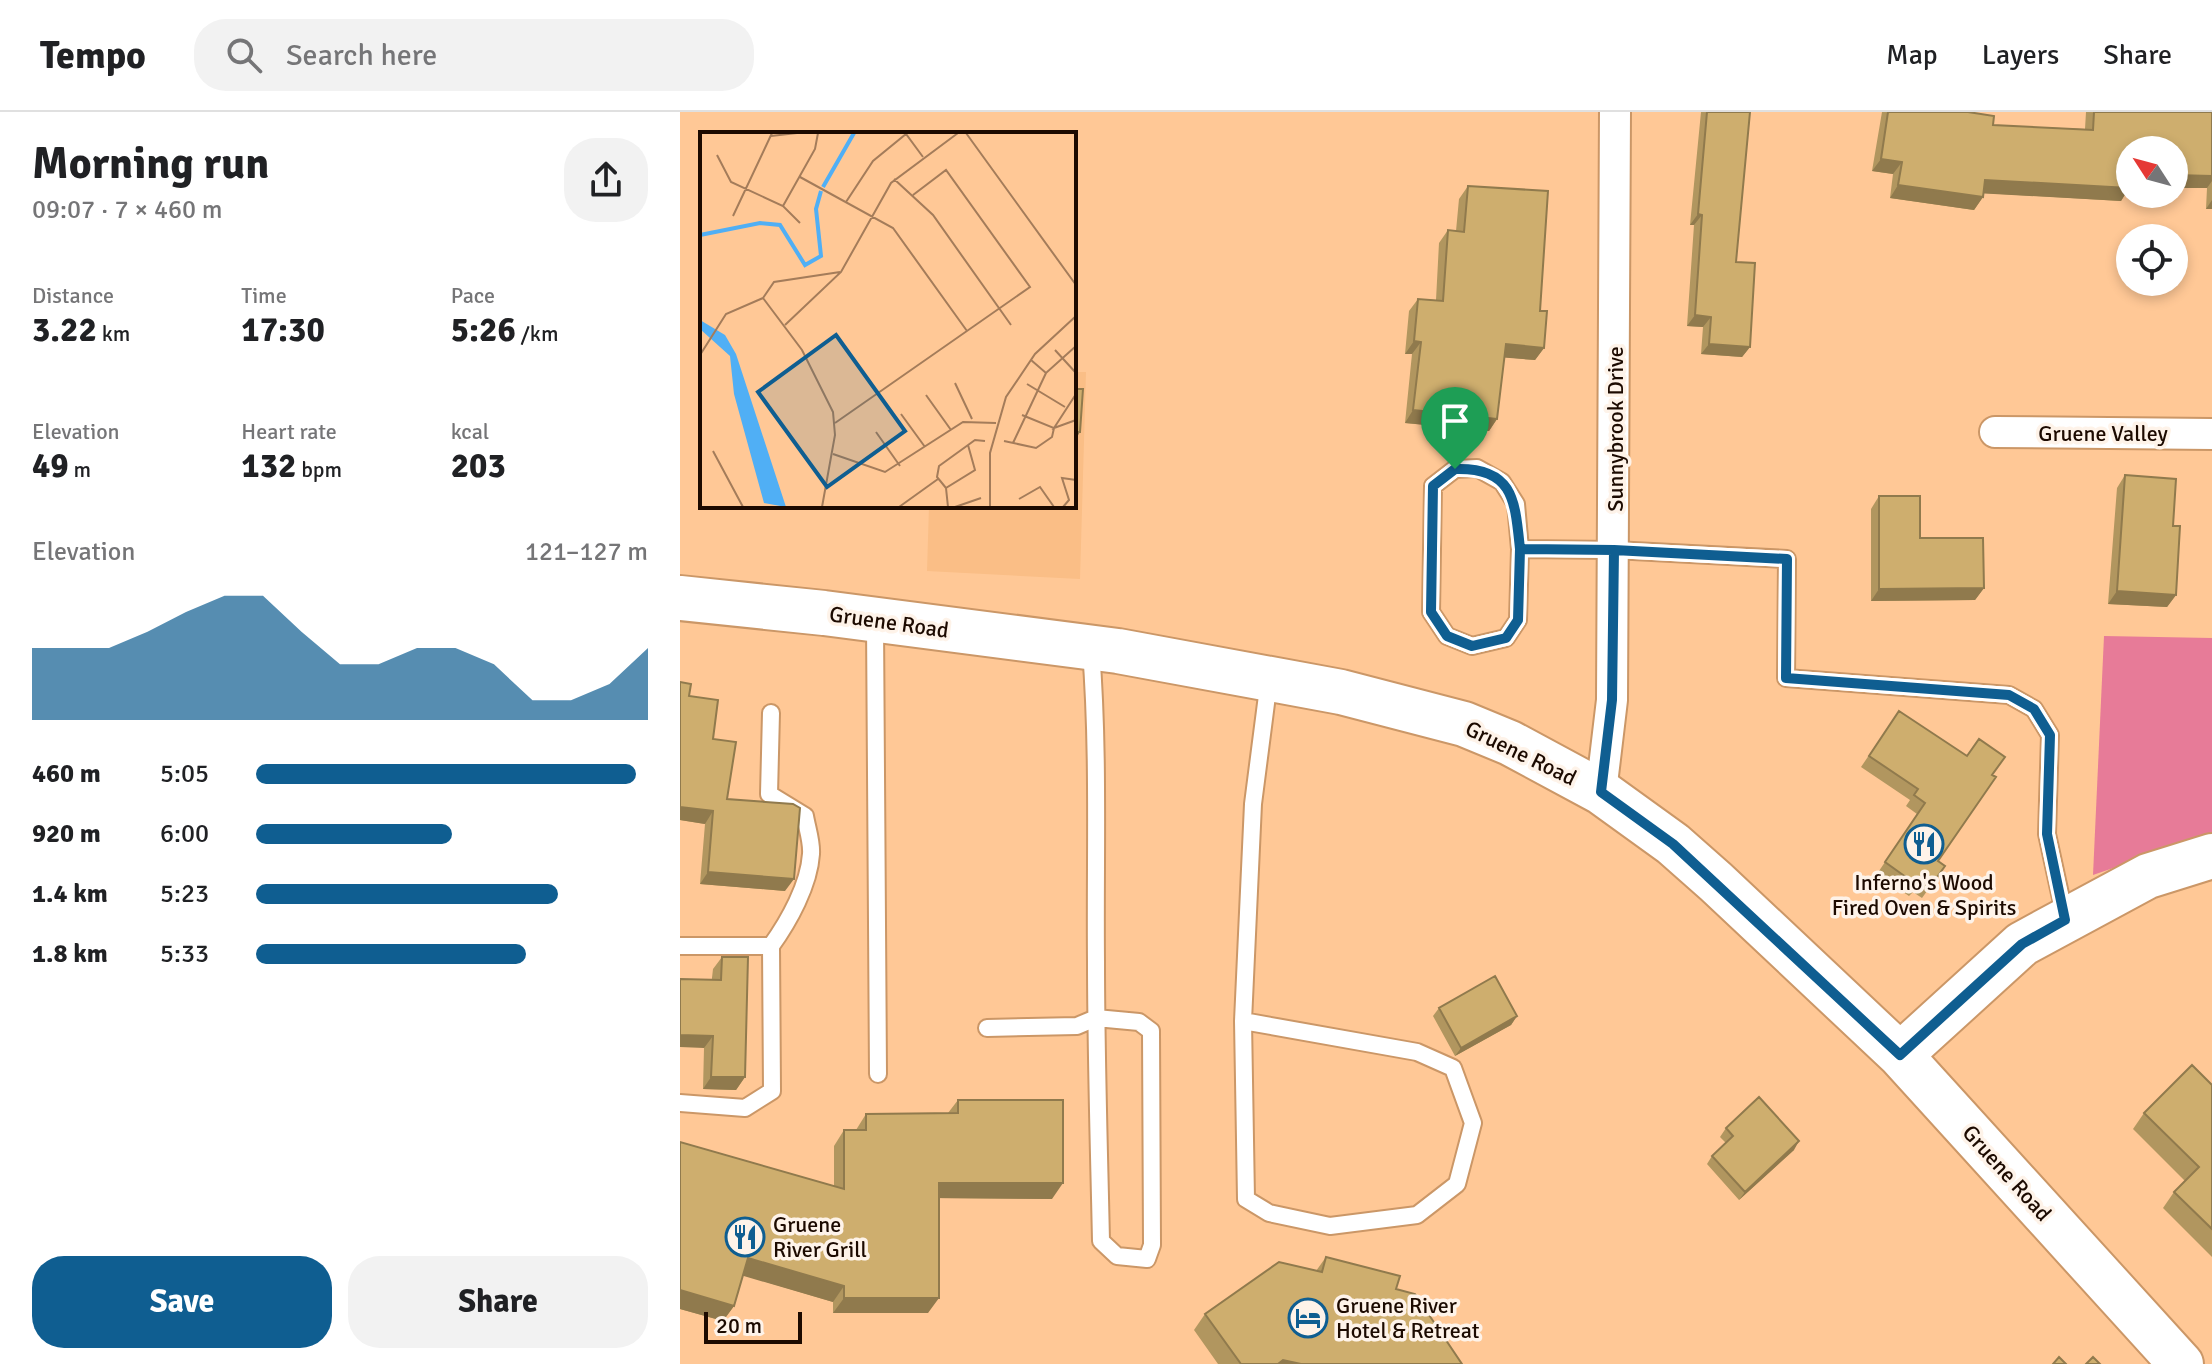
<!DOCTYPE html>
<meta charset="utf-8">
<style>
body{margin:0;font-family:Signika,sans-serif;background:#f2f2f2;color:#202124;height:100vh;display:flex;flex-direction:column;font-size:30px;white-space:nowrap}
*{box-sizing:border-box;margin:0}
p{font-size:26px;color:#757577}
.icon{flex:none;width:44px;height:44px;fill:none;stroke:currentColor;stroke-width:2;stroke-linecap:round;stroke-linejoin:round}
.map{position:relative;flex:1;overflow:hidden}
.details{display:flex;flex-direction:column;background:#fff;width:680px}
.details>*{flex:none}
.needle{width:52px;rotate:306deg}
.buttons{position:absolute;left:1436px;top:24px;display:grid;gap:16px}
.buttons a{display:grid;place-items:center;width:72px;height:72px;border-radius:50%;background:#fff;box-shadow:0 4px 12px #0003;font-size:40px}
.scale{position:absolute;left:24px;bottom:20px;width:98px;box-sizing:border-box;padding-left:8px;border:4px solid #1c0a00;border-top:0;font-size:22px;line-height:28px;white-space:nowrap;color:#1c0a00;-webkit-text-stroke:6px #fef3e9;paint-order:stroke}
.pin{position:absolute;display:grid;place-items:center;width:68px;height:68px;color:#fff;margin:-82px -34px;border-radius:50% 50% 50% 0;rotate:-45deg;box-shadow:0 0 8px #0007}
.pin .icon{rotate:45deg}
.round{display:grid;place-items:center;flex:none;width:84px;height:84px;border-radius:32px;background:#f2f2f2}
.headline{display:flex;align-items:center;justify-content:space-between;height:136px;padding:0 32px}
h1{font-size:44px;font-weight:800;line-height:60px}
.figures{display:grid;grid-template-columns:repeat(3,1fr);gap:12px;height:136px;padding:8px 32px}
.figures div{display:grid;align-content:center}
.figures b{font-size:34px;font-weight:800}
.figures small{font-size:22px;font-weight:400}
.figures p{font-size:22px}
.chart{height:224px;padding:16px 32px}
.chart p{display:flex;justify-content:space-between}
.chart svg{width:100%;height:144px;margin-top:8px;fill:#0f5e91;opacity:.7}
.action{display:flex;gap:16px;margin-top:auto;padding:16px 32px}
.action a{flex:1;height:92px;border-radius:32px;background:#0f5e91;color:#fff;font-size:32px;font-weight:800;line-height:92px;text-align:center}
.action a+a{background:#f2f2f2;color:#202124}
ul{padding:0 32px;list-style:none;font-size:26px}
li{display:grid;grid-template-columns:128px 96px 1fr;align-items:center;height:60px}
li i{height:20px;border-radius:10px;background:#0f5e91}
header{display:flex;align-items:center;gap:48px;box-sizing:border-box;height:112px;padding:0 40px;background:#fff;border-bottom:2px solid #e0e0e0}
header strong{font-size:38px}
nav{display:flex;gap:44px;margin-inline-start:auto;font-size:28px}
.search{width:560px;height:72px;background:#f2f2f2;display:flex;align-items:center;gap:20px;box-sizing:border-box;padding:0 28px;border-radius:32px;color:#757577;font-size:30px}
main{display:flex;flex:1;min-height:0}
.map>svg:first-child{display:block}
.built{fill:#fabe86}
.green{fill:#e77b98}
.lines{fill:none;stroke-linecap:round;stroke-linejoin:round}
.lane-casing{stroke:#cb9767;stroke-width:20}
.street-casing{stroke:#cb9767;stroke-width:34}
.secondary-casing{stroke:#cb9767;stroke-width:48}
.lane{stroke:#fff;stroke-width:16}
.street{stroke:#fff;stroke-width:30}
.secondary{stroke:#fff;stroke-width:44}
.wall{fill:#b1965f}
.shaded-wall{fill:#907a4d}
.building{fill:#ceae6e;stroke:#907a4d;stroke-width:2}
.route-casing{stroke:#fff;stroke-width:16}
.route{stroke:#0f5e91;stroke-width:10}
.labels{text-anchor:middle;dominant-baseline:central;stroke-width:7;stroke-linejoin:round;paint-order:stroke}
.street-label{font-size:22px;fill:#1c0a00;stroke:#fef3e9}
.poi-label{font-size:22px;fill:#1c0a00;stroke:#fef3e9;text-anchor:start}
.inset-river{fill:none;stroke:#50aff5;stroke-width:4}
.inset-road{fill:none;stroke:#a47c5a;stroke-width:2}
.view{fill:#0f5e91;fill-opacity:0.15;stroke:#0f5e91;stroke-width:4}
.inset-edge{fill:none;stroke:#1c0a00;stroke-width:4}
</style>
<header>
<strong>Tempo</strong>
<div class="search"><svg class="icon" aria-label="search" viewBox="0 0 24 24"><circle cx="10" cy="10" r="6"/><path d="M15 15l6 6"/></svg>Search here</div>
<nav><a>Map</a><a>Layers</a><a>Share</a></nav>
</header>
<main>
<section class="details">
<div class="headline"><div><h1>Morning run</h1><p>09:07 · 7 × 460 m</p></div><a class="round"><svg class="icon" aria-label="share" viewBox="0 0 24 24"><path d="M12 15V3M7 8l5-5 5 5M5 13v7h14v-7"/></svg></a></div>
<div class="figures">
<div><p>Distance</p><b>3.22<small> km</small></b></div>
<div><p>Time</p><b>17:30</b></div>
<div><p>Pace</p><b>5:26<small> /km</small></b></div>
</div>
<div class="figures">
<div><p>Elevation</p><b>49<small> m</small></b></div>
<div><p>Heart rate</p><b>132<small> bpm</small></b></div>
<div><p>kcal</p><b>203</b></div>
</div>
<div class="chart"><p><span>Elevation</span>121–127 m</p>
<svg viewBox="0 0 160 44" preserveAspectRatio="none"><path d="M0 44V22L10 22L20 22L30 17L40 11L50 6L60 6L70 17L80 27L90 27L100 22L110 22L120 27L130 38L140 38L150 33L160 22V44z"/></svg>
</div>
<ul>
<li><b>460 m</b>5:05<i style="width:97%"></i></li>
<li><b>920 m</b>6:00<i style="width:50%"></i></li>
<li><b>1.4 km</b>5:23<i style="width:77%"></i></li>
<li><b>1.8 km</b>5:33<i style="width:69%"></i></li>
</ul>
<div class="action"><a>Save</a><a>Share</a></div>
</section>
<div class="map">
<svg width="1532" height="1252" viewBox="0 0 1532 1252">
<rect width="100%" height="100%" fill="#ffc896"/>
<!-- built -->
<path class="built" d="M394,260H406L400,467L247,459L249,394H394Z"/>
<!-- green -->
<path class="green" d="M1424,524L1532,526V722L1413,763Z"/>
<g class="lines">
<!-- lane casing -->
<g class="lane-casing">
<path id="lane" d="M840,437L836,392L822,370L797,356L775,357L753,374L751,500L767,524L792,534L826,526L838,508L840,437L934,438L1107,447L1106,566L1329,583L1354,597L1370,623L1367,722L1385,805
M195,511L198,962
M91,601L89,682L125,704C127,716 132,730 131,742C129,773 109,809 91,834
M0,834H91L92,979L65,996L0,991
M563,909L737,940L773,956L793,1011L777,1072L737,1103L650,1114L589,1101L566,1087L563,909L573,692L589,568
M307,916L397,914L416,906L459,910L471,919L472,1133L467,1147L437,1144L421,1129C419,1036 416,942 416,849C415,745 419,641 411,538"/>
</g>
<!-- street casing -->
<g class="street-casing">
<path id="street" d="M1315,320L1532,322
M921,680L932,588L935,0"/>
</g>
<!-- secondary casing -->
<g class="secondary-casing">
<path id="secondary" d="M0,486L144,501L438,539L661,580L784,612L830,631L921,680L993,732L1036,770L1220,943L1501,1252
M1220,943L1342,832L1468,764L1532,744"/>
</g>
<!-- lane -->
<use href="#lane" class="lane"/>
<!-- street -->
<use href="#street" class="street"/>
<!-- secondary -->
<use href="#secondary" class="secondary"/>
</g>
<!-- wall -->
<path class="wall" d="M1021,0H1071H1070L1056,150L1070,235L1062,245L1021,242L1023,215L1007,214L1014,113H1010Z
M1202,0H1288L1313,13L1405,17L1406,0H1532V97H1526L1527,76L1450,38L1449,76L1441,89L1303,81V85L1294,98L1210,86L1213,62L1192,59Z
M788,74L860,199L864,236L855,248L824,245L817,307L809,319L725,311L732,242H725L729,199L738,187L756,188L759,131L768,118L776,119L779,87Z
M1445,363L1493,414L1496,483L1487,495L1428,492L1437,376Z
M1199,384L1240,426L1304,476L1295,488L1191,489V397Z
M0,570L33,627L47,687L105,779L20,772L25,712L0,708Z
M1219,599L1312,663L1258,749L1265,754L1242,786L1233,780L1229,784L1197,762L1237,702L1226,694L1230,688L1181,655Z
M42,845L65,965L56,978L23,977L24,936L33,857Z
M759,896L837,904L831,913L775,944L753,904Z
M1532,973V1145L1483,1096L1494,1080L1505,1069L1453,1017L1464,1001Z
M278,988L372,1087L259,1086L248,1201H153V1190L63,1163L54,1194L43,1209L0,1197V1030L154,1074V1034L164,1018H176L186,1002L268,1001Z
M1046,1016L1114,1038L1059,1088L1027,1052L1032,1044L1046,1031L1040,1025Z
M646,1145L716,1177L782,1252H538L514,1218L525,1202L636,1159Z"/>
<!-- shaded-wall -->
<path class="shaded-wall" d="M1201,47L1222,50L1213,62L1192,59Z
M1494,63L1532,64V69L1527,76H1494Z
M1305,68L1449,76L1441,89L1296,81Z
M1218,73L1303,85L1294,98L1210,86Z
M1532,88V97H1526Z
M1018,102L1022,103L1014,113H1010Z
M1015,203L1031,205L1023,215L1007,214Z
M734,229L741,230L732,242H725Z
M826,232L864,236L855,248L817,245Z
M1029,232L1070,235L1062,245L1021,242Z
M733,298L817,307L809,319L725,311Z
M394,320H400L394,330Z
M1304,476L1295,488L1191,489L1199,477Z
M1437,479L1496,483L1487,495L1428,492Z
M0,695L33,699L25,712L0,708Z
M28,760L114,767L105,779L20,772Z
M837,904L831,913L775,944L781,936Z
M0,923L33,924L24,936L0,935Z
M31,965H65L56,978L23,977Z
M1119,1029L1114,1038L1059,1088L1065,1080Z
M259,1071H383L372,1087L248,1086Z
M68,1146L164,1174L153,1190L57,1162Z
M0,1178L54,1194L43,1209L0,1197Z
M164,1186H259L248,1201H153Z
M603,1248L621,1252H598Z"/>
<!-- building -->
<path class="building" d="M1027,0H1070L1056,150L1075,151L1070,235L1029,232L1031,205L1015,203L1022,103L1018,102Z
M1208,0H1288L1314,4L1313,13L1413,18L1414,0H1532V64L1494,63V38H1450L1449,76L1305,68L1303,85L1218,73L1222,50L1201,47Z
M788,74L868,79L860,199H867L864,236L826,232L817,307L733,298L741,230L734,229L738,187L763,189L768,118L784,120Z
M394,277H403L400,320H394Z
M1445,363L1496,367L1493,414H1500L1496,483L1437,479Z
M1199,384H1240V426H1303L1304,476L1199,477Z
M0,570L11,572L9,584L38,588L33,627L56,630L47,687L113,692L120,696L114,767L28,760L33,699L0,695Z
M1219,599L1287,644L1299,627L1325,645L1312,663L1316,665L1258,749L1265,754L1250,775L1241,769L1237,773L1205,750L1245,691L1234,683L1238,677L1189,644Z
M42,845H68L65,965H31L33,924L0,923V867L41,868Z
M815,864L837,904L781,936L759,896Z
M1512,953L1532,973V1117L1494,1080L1519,1055L1464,1001Z
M1079,985L1119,1029L1065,1080L1032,1044L1053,1024L1046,1016Z
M278,988H383V1071H259V1186H164V1174L68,1146L54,1194L0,1178V1030L164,1077V1018H186V1002L278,1001Z
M646,1145L720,1164L716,1177L735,1182L782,1252H621L603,1248L598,1252H561L525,1202L599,1150L642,1160Z
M1379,1245L1386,1252H1373Z
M1413,1245L1420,1252H1406Z"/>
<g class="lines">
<!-- route casing -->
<g class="route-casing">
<path id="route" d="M775,357C834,355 835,389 840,437L934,438L932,588L921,680L993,732L1220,943L1342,832L1385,808L1367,722L1370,623L1354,597L1329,583L1106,566L1107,447L934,438L840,437L838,508L826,526L792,534L767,524L751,500L753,374L775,357"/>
</g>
<!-- route -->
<use href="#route" class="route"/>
</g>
<!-- icons -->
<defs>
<g id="restaurant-ring" transform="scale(2)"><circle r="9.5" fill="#fef3e9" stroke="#0f5e91" stroke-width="1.5"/><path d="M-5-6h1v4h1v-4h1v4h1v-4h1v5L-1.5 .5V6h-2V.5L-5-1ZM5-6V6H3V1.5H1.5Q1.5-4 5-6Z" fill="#0f5e91"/></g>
<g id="hotel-ring" transform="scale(2)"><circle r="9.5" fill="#fef3e9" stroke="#0f5e91" stroke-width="1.5"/><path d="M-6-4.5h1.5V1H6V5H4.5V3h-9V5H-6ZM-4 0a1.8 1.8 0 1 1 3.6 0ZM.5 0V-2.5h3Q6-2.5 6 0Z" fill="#0f5e91"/></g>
</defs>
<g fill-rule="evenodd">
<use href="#restaurant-ring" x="1244" y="732"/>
<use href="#restaurant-ring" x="65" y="1125"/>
<use href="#hotel-ring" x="628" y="1206"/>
</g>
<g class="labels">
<!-- street labels -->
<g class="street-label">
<text transform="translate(935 317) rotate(-90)">Sunnybrook Drive</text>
<text x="1423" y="321">Gruene Valley</text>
<text transform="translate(209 510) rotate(8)">Gruene Road</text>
<text transform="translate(841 641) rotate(26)">Gruene Road</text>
<text transform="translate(1327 1061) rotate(48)">Gruene Road</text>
</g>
<!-- poi labels -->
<g class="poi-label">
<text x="1244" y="770" text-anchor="middle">Inferno's Wood<tspan x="1244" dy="25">Fired Oven &amp; Spirits</tspan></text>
<text x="93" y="1112">Gruene<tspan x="93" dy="25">River Grill</tspan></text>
<text x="656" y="1193">Gruene River<tspan x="656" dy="25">Hotel &amp; Retreat</tspan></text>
</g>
</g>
<!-- overview -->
<g transform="translate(20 20)">
<rect width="376" height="376" fill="#ffc896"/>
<path d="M0,188L25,203L36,222L86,375L64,371L34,262L30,224L0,197Z" fill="#50aff5"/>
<path class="inset-river" d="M123,55L154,1M0,103L60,91L80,93L105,133L121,124L116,77L121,59"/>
<path class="inset-road" d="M266,1L376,153M71,4L97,1M17,23L31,50L83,74L100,91M100,45L193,96L267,199M194,47L233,83L311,193M146,70L173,29L206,2L223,25M83,74L115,17L118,1M33,84L72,1M63,166L102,218L133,280L135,303L122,375M63,166L74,150L140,140M85,193L141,140L191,51L258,1M355,218L376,241M0,223L26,182L63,166M331,228L346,241L376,214M255,251L272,287M327,252L365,275M376,262L354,296L376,288M226,263L251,298M201,282L225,315M135,291L330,155L246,38L213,63M176,300L200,334M304,309L336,316L352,305L354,296L322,283M313,311L346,241M13,319L43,375M133,322L185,340L263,290L296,291M246,356L237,345L239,334L275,308L285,309M319,367L340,355L354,375M199,375L238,347M248,375L246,356L275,338L268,313M255,375L281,366M290,375V321L306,265L335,222L376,184M363,375L369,368L362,346L376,348"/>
<path class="view" d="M136,203L205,299L127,355L58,260Z"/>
<rect width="376" height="376" class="inset-edge"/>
</g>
</svg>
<div class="buttons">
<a><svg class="needle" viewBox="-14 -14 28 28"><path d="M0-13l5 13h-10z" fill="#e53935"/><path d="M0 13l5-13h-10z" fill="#757577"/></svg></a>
<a><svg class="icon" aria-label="locate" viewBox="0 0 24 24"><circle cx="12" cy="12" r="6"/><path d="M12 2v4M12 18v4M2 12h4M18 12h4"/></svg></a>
</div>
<div class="scale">20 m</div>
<div class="pin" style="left:775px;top:357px;background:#1e9e55"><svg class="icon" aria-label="arrive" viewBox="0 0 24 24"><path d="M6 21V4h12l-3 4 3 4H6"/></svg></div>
</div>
</main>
